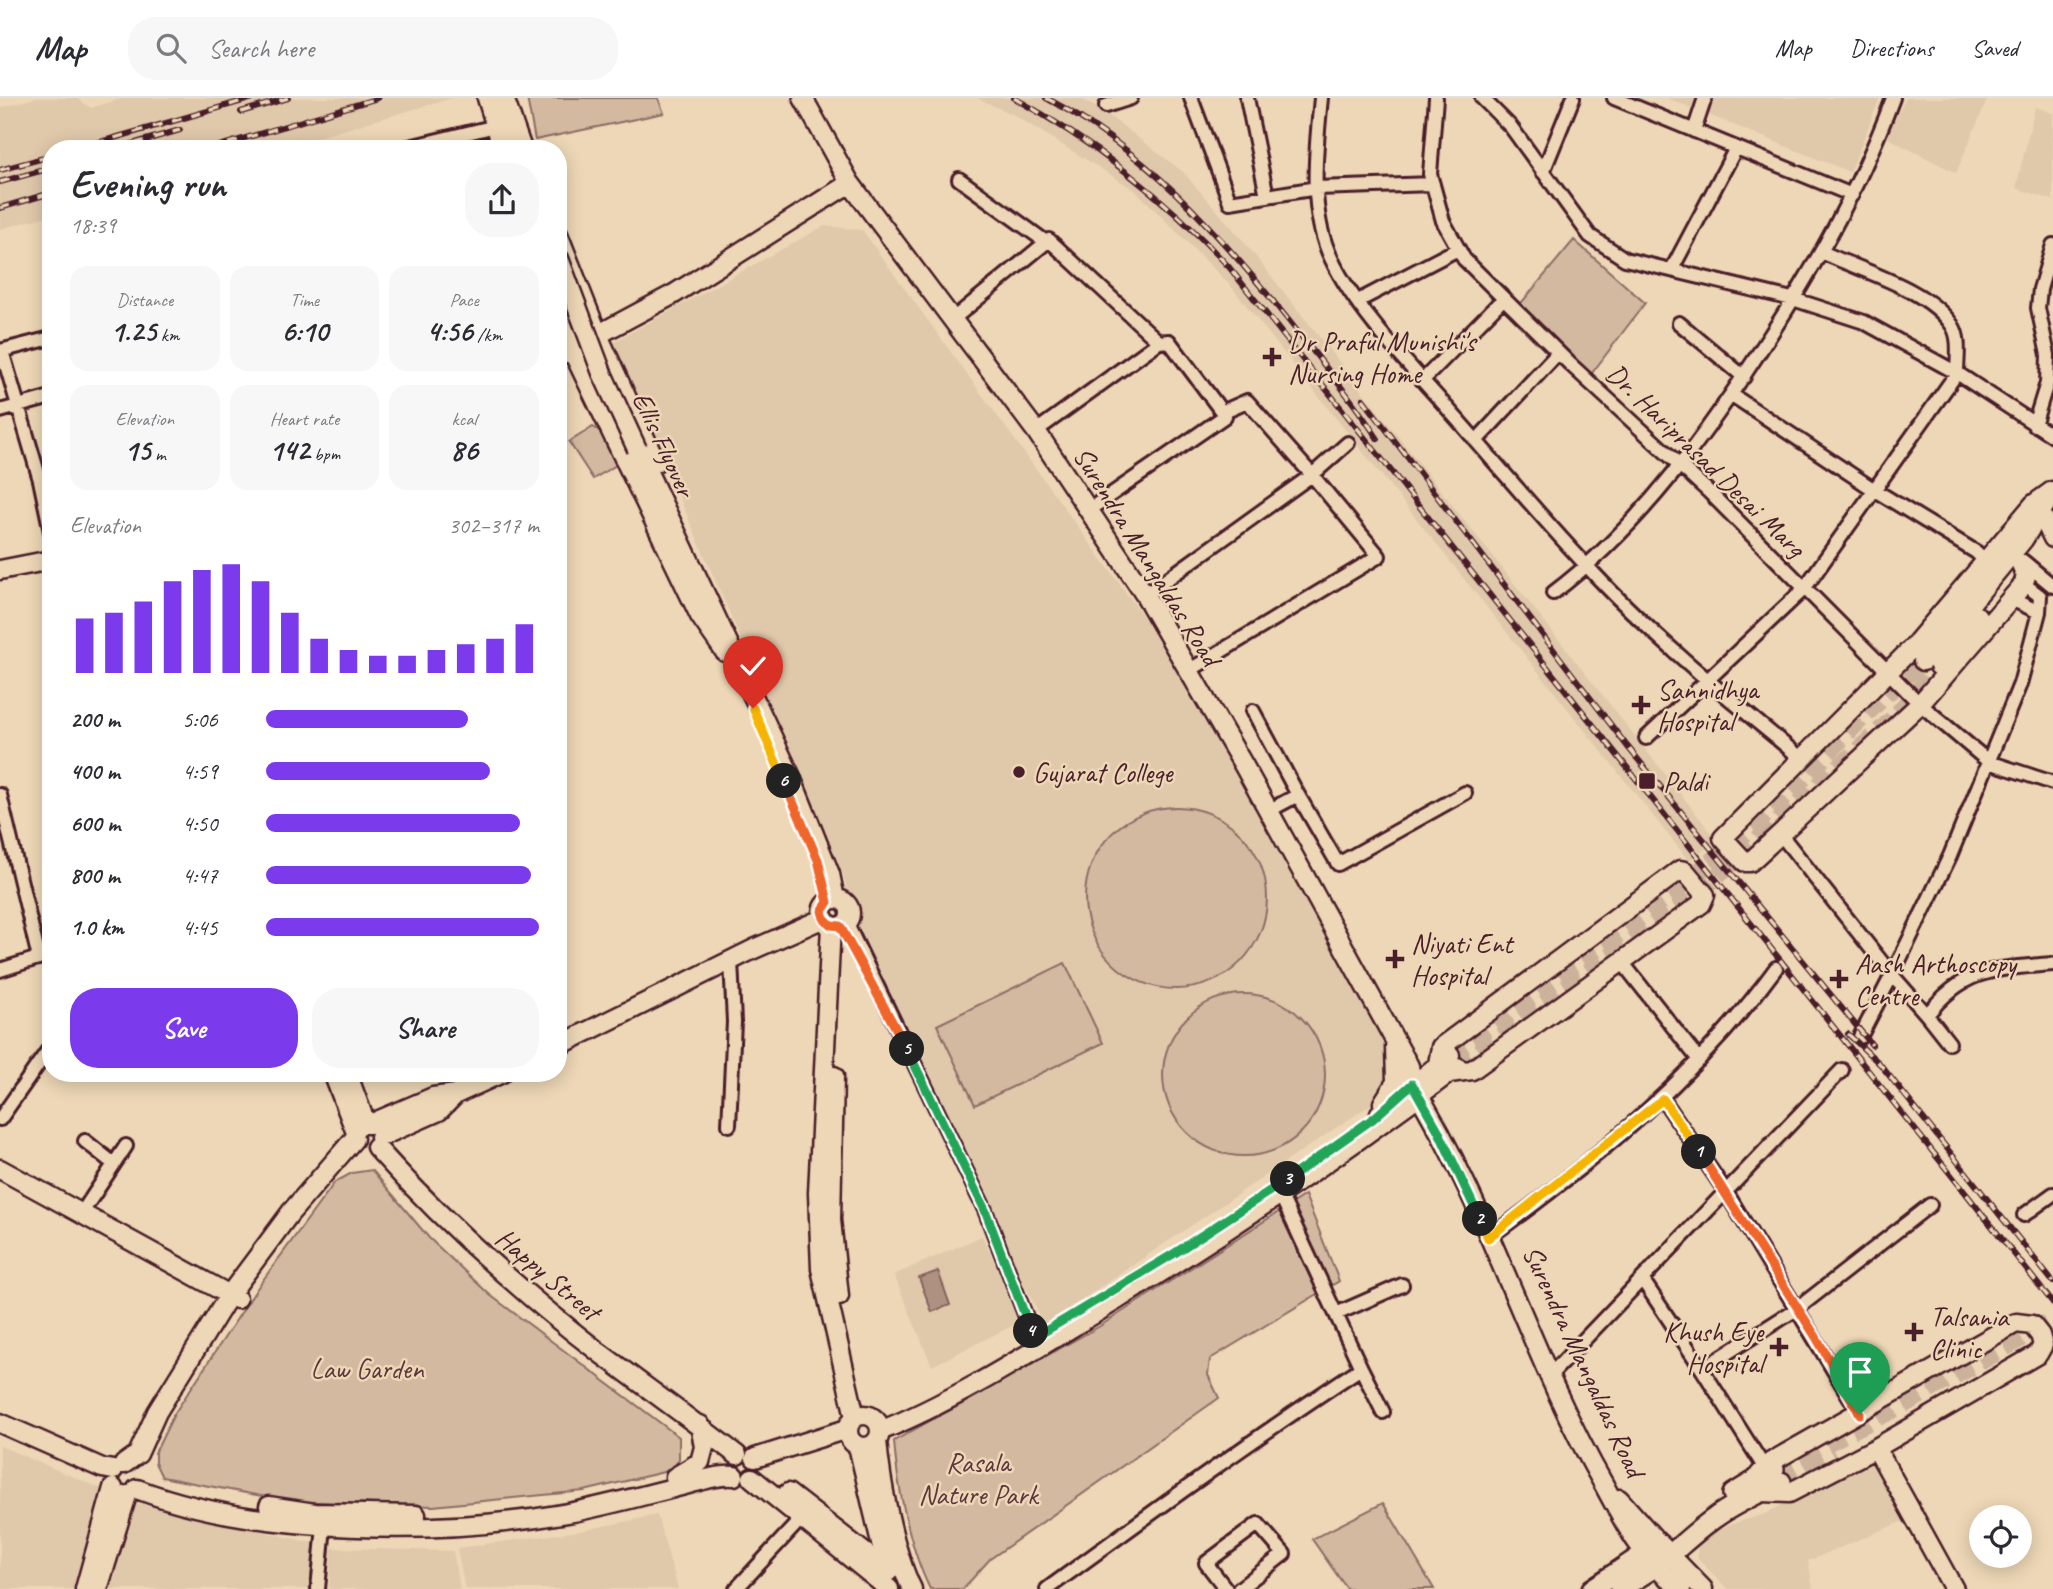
<!DOCTYPE html>
<meta charset="utf-8">
<style>
body{margin:0;font-family:Caveat,sans-serif;background:#f7f7f7;color:#2b2b33;height:100vh;display:flex;flex-direction:column;font-size:26px;white-space:nowrap}
*{box-sizing:border-box;margin:0}
p{font-size:23px;color:#7c7c81}
.icon{flex:none;width:38px;height:38px;fill:none;stroke:currentColor;stroke-width:2;stroke-linecap:round;stroke-linejoin:round}
.map{position:relative;flex:1;overflow:hidden}
.details{position:absolute;left:42px;top:42px;width:525px;height:942px;display:flex;flex-direction:column;background:#fff;border-radius:28px;box-shadow:0 4px 18px #0003}
.details>*{flex:none}
.controls{position:absolute;left:1969px;top:1407px;display:grid;gap:14px}
.controls a{display:grid;place-items:center;width:63px;height:63px;border-radius:50%;background:#fff;box-shadow:0 4px 18px #0003;font-size:35px}
.pin{position:absolute;display:grid;place-items:center;width:60px;height:60px;color:#fff;margin:-72px -30px;border-radius:50% 50% 50% 0;rotate:-45deg;box-shadow:0 0 7px #0007}
.pin .icon{rotate:45deg}
.km{position:absolute;width:35px;height:35px;margin:-18px;border-radius:50%;background:#222;color:#fff;font-size:19px;line-height:35px;text-align:center}
.round{display:grid;place-items:center;flex:none;width:74px;height:74px;border-radius:28px;background:#f7f7f7}
.headline{display:flex;align-items:center;justify-content:space-between;height:119px;padding:0 28px}
h1{font-size:38px;font-weight:800;line-height:52px}
.stats{display:grid;grid-template-columns:repeat(3,1fr);gap:10px;height:119px;padding:7px 28px}
.stats div{display:grid;align-content:center;border-radius:18px;background:#f7f7f7;text-align:center}
.stats b{font-size:30px;font-weight:800}
.stats small{font-size:19px;font-weight:400}
.stats p{font-size:19px}
.chart{height:196px;padding:14px 28px}
.chart p{display:flex;justify-content:space-between}
.chart svg{width:100%;height:126px;margin-top:7px;stroke:#7c3aed;stroke-width:6}
.cta{display:flex;gap:14px;margin-top:auto;padding:14px 28px}
.cta a{flex:1;height:80px;border-radius:28px;background:#7c3aed;color:#fff;font-size:28px;font-weight:800;line-height:80px;text-align:center}
.cta a+a{background:#f7f7f7;color:#2b2b33}
ul{padding:0 28px;list-style:none;font-size:23px}
li{display:grid;grid-template-columns:112px 84px 1fr;align-items:center;height:52px}
li i{height:18px;border-radius:9px;background:#7c3aed}
header{display:flex;align-items:center;gap:42px;box-sizing:border-box;height:98px;padding:0 35px;background:#fff;border-bottom:2px solid #e1e1e2}
header strong{font-size:33px}
nav{display:flex;gap:38px;margin-inline-start:auto;font-size:24px}
.search{width:490px;height:63px;background:#f7f7f7;display:flex;align-items:center;gap:18px;box-sizing:border-box;padding:0 24px;border-radius:28px;color:#7c7c81;font-size:26px}
.map>svg:first-child{display:block}
.built{fill:#e0c8ab}
.green{fill:#d2b9a0;stroke:#8e6c66;stroke-width:2}
.water{fill:#ae9181;stroke:#86635f;stroke-width:2}
.lines{fill:none;stroke-linecap:round;stroke-linejoin:round}
.secondary-tunnel{stroke:#ccb29a;stroke-width:18;stroke-dasharray:18 9;stroke-linecap:butt}
.primary-tunnel{stroke:#ccb29a;stroke-width:19;stroke-dasharray:19 10;stroke-linecap:butt}
.street-casing{stroke:#4a1f2b;stroke-width:18}
.secondary-casing{stroke:#4a1f2b;stroke-width:23}
.primary-casing{stroke:#4a1f2b;stroke-width:24}
.street{stroke:#edd7b6;stroke-width:12}
.secondary{stroke:#edd7b6;stroke-width:18}
.primary{stroke:#edd7b6;stroke-width:19}
.rail-casing{stroke:#4a1f2b;stroke-width:6}
.rail{stroke:#edd7b6;stroke-width:3.5;stroke-dasharray:10;stroke-linecap:butt}
.secondary-bridge-casing{stroke:#4a1f2b;stroke-width:23;stroke-linecap:butt}
.secondary-bridge{stroke:#edd7b6;stroke-width:18}
.split-1-casing{stroke:#fff;stroke-width:14}
.split-2-casing{stroke:#fff;stroke-width:14}
.split-3-casing{stroke:#fff;stroke-width:14}
.split-4-casing{stroke:#fff;stroke-width:14}
.split-5-casing{stroke:#fff;stroke-width:14}
.split-6-casing{stroke:#fff;stroke-width:14}
.split-7-casing{stroke:#fff;stroke-width:14}
.split-1{stroke:#f0652b;stroke-width:9}
.split-2{stroke:#f5b400;stroke-width:9}
.split-3{stroke:#22a559;stroke-width:9}
.split-4{stroke:#22a559;stroke-width:9}
.split-5{stroke:#22a559;stroke-width:9}
.split-6{stroke:#f0652b;stroke-width:9}
.split-7{stroke:#f5b400;stroke-width:9}
.poi-dot{fill:#4a1f2b;stroke:#edd7b6;stroke-width:2.5}
.labels{text-anchor:middle;dominant-baseline:central;stroke-width:5;stroke-linejoin:round;paint-order:stroke}
.poi-label{font-size:28px;fill:#4a1f2b;stroke:#edd7b6;text-anchor:start}
.street-label{font-size:28px;fill:#4a1f2b;stroke:#edd7b6}
.park-label{font-size:28px;fill:#5e363d;stroke:#edd7b6}
</style>
<header>
<strong>Map</strong>
<div class="search"><svg class="icon" aria-label="search" viewBox="0 0 24 24"><circle cx="10" cy="10" r="6"/><path d="M15 15l6 6"/></svg>Search here</div>
<nav><a>Map</a><a>Directions</a><a>Saved</a></nav>
</header>
<div class="map">
<svg width="2053" height="1491" viewBox="0 0 2053 1491">
<rect width="100%" height="100%" fill="#edd7b6"/>
<filter id="ink" filterUnits="userSpaceOnUse"><feTurbulence type="fractalNoise" baseFrequency=".0143" numOctaves="2"/><feDisplacementMap in="SourceGraphic" scale="14" xChannelSelector="R" yChannelSelector="G"/><feConvolveMatrix kernelMatrix="1 2 1 2 8 2 1 2 1" color-interpolation-filters="sRGB"/></filter>
<g filter="url(#ink)">
<!-- built -->
<path class="built" d="M35,0H76L91,10L124,0H452L277,51H51V117L0,131V10Z
M977,0H1080L1104,14L1182,73L1241,140L1717,742L1689,763L1230,187L1135,92L1016,18Z
M1667,0H1880L1850,74Z
M1906,0H1988L1956,75L1886,39Z
M2035,9L2053,15V102L2016,90Z
M824,128L862,132L1183,573L1407,979L1401,986L1041,1229L1037,1212L856,832L843,775L612,245Z
M982,1138L1022,1223L932,1268L894,1177Z
M0,1348L102,1391L78,1491H0Z
M1873,1358L1908,1421L1808,1463L1813,1491H1728L1698,1461L1697,1444L1729,1427L1765,1416Z
M132,1404L313,1445L310,1491H109Z
M657,1417L678,1491H465L457,1450L580,1433Z
M332,1450L453,1453L460,1491H329Z"/>
<!-- green -->
<path class="green" d="M527,0H658L664,15L535,42Z
M1574,142L1645,205L1589,279L1517,210Z
M593,329L602,334L616,367L593,381L569,344Z
M1085 800a91 91 0 1 1 182 0a91 91 0 1 1-182 0Z
M1065,865L1103,945L975,1007L937,927Z
M1163 977a81 81 0 1 1 162 0a81 81 0 1 1-162 0Z
M372,1072L429,1140L490,1197L679,1339V1361L672,1372L584,1393L433,1408L288,1403L162,1379L155,1365V1355L174,1316L260,1186L335,1084L352,1075Z
M1305,1097L1339,1183L1210,1261L1208,1277L1219,1300L990,1461L963,1491H930C910,1451 897,1388 894,1343L1100,1228Z
M1383,1405L1434,1491H1347L1312,1441Z"/>
<!-- water -->
<path class="water" d="M938,1173L950,1207L932,1214L919,1180Z"/>
<g class="lines">
<!-- secondary-tunnel -->
<path class="secondary-tunnel" d="M1450,957C1557,882 1665,806 1763,719C1818,669 1866,611 1923,563
M1457,969L1705,789L1894,620L1933,575"/>
<!-- primary-tunnel -->
<path class="primary-tunnel" d="M1774,1371L1909,1303L2053,1222
M1781,1384L1835,1356"/>
<!-- street casing -->
<g class="street-casing">
<path id="street" d="M1191,0L1230,104L1317,90L1433,86
M1247,0L1267,98
M1321,0C1316,52 1308,114 1332,162C1356,213 1412,270 1449,312C1495,364 1539,417 1586,467C1651,538 1729,600 1803,662
M1436,0L1430,76L1443,123L1464,161L1571,267L1709,394L1920,606L1989,664L2053,685
M1482,0L1511,29L1590,138L1625,161L1796,202L1864,224L1957,275L2053,338
M1614,0L1852,97
M1106,8L1131,0
M1694,33L1705,0
M401,51L496,28
M1543,74L1573,0
M959,81L1046,144
M1672,171L1736,50
M1358,203L1458,151
M953,221L1049,142L1159,244
M1679,225L1744,279
M0,253L51,240
M2,253L40,382L51,434
M1423,282L1503,201
M1732,297L1876,393L1976,454L1987,464
M0,313L51,299
M1222,314L1247,303L1312,377L1348,345
M2034,327L2047,285L2048,257L2038,210L2040,191L2053,147
M1036,333L1159,244L1169,243L1225,318L1090,411
M1476,343L1558,255
M2023,463L2053,488
M1553,495C1644,426 1710,331 1771,236C1820,161 1862,84 1893,0
M1145,497L1312,377L1379,458L1190,572
M2011,501L2039,514L2040,498L2024,486
M2039,514L2020,586L1950,758L1892,877L1927,917C1965,869 1996,871 2053,866
M1253,613L1298,697
M1646,640L1804,491L1957,275C1957,260 1961,240 1952,227C1927,190 1861,173 1822,154
M0,697L39,860
M1268,713L1298,697L1338,766L1465,695
M1781,737L1892,877L1860,939
M846,824L985,1112L1034,1240
M1622,864L1699,962
M0,872L51,856
M1927,917L1949,945
M1663,1001L1726,1094L1860,1316
M0,1021L51,948
M729,1027L734,924L731,863
M85,1043L114,1066
M81,1116L126,1048
M2024,1117L2053,1096
M1488,1140C1595,1063 1698,977 1776,870
M1642,1181L1702,1271
M1336,1216L1402,1187
M1361,1270L1383,1314
M1555,1272L1842,972
M1764,1369L1702,1271L1798,1210L1930,1107
M318,1491L324,1428
M736,1491L801,1421
M1047,1491C1150,1416 1254,1340 1361,1270L1281,1098
M1226,1491L1206,1465L1258,1426L1284,1456L1239,1491"/>
</g>
<!-- secondary casing -->
<g class="secondary-casing">
<path id="secondary" d="M487,0L503,51
M504,0L522,51
M803,0L850,85L1036,333L1145,497L1244,668L1409,968L1412,986C1490,1112 1530,1258 1604,1387C1617,1411 1628,1433 1645,1455
M558,136L598,237L656,364
M558,213L571,250L700,518L725,554
M558,258L674,196L850,85
M637,351L791,679L830,776L835,801
M2041,415L2053,440
M2021,466L2026,478L2023,487L1920,606L1750,764H1745L1723,740L1913,549L2034,406L2052,393
M0,472L51,462
M1923,563L2023,442L2049,401
M1939,568L1977,518
M822 815a14 14 0 1 1 28 0a14 14 0 1 1-28 0Z
M831,827L818,1095L821,1171L855,1319
M558,948L754,851L824,820
M1438,966L1441,949L1680,772L1685,773L1705,797L1701,806L1472,972L1449,975
M333,975L355,1032
M347,975L366,1026
M834,978L831,1122L839,1198
M1383,1005L1396,984L1395,949
M1380,1015L1450,957
M370,1026L433,999L456,996L502,975
M380,1039L439,1013L456,996
M376,1049C443,1124 520,1193 600,1255C646,1289 692,1322 737,1357
M0,1071L237,1201
M848 1333a16 16 0 1 1 32 0a16 16 0 1 1-32 0Z
M0,1325L102,1370L113,1372
M880,1333C951,1305 1028,1256 1094,1216C1220,1139 1340,1058 1457,969
M877,1342C880,1383 894,1455 912,1491
M858,1348L888,1474
M1876,1350L1954,1491
M755,1360L847,1331
M124,1366L138,1356L157,1314L230,1196L291,1114L354,1041
M1759,1377L1771,1364L2016,1225L2032,1227L2040,1237L2043,1247L2038,1256L1876,1350L1789,1395L1760,1394
M675,1379L700,1364L704,1349L700,1327
M752,1380L889,1491
M137,1391C258,1437 442,1438 568,1415C605,1408 641,1398 677,1389C695,1385 716,1376 734,1378
M788,1395L887,1472
M1619,1401L1659,1446
M269,1408L315,1415L416,1417
M1670,1457L1703,1491
M1655,1469L1681,1491
M85,1491L113,1390
M98,1491L127,1397"/>
</g>
<!-- primary casing -->
<g class="primary-casing">
<path id="primary" d="M1733,1396L1774,1371
M1670,1457L1659,1446L1645,1455L1655,1469C1676,1453 1694,1434 1716,1419C1735,1405 1759,1395 1781,1384
M1592,1491L1645,1455
M1620,1491L1655,1469"/>
</g>
<!-- street -->
<use href="#street" class="street"/>
<!-- secondary -->
<use href="#secondary" class="secondary"/>
<!-- primary -->
<use href="#primary" class="primary"/>
<!-- rail casing -->
<g class="rail-casing">
<path id="rail" d="M1014,0C1096,45 1166,101 1229,169L2053,1205
M1046,0C1145,52 1216,132 1285,218C1317,258 1350,298 1378,341
M241,14L288,0
M76,51L253,0
M115,51L180,32
M209,51L378,0
M0,72L51,58
M0,84L51,70
M0,110L51,95
M1363,301L1627,648L1872,947
M1848,936L1880,966L2053,1184"/>
</g>
<!-- rail -->
<use href="#rail" class="rail"/>
<!-- secondary-bridge casing -->
<g class="secondary-bridge-casing">
<path id="secondary-bridge" d="M558,158L602,275L637,351"/>
</g>
<!-- secondary-bridge -->
<use href="#secondary-bridge" class="secondary-bridge"/>
</g>
</g>
<g class="lines" filter="url(#ink)">
<!-- split-1 casing -->
<g class="split-1-casing">
<path id="split-1" d="M1699,1054L1816,1239L1860,1316"/>
</g>
<!-- split-2 casing -->
<g class="split-2-casing">
<path id="split-2" d="M1480,1121L1488,1140L1663,1001L1699,1054"/>
</g>
<!-- split-3 casing -->
<g class="split-3-casing">
<path id="split-3" d="M1288,1081L1374,1020L1412,986L1438,1032L1480,1121"/>
</g>
<!-- split-4 casing -->
<g class="split-4-casing">
<path id="split-4" d="M1031,1233L1034,1240L1175,1155L1288,1081"/>
</g>
<!-- split-5 casing -->
<g class="split-5-casing">
<path id="split-5" d="M907,951L985,1112L1031,1233"/>
</g>
<!-- split-6 casing -->
<g class="split-6-casing">
<path id="split-6" d="M784,683L818,762L828,804L822,813L824,820L831,827L840,828L907,951"/>
</g>
<!-- split-7 casing -->
<g class="split-7-casing">
<path id="split-7" d="M753,610L784,683"/>
</g>
<!-- split-1 -->
<use href="#split-1" class="split-1"/>
<!-- split-2 -->
<use href="#split-2" class="split-2"/>
<!-- split-3 -->
<use href="#split-3" class="split-3"/>
<!-- split-4 -->
<use href="#split-4" class="split-4"/>
<!-- split-5 -->
<use href="#split-5" class="split-5"/>
<!-- split-6 -->
<use href="#split-6" class="split-6"/>
<!-- split-7 -->
<use href="#split-7" class="split-7"/>
</g>
<!-- markers -->
<g class="poi-dot">
<path d="M1268.5 248.5h7v7h7v7h-7v7h-7v-7h-7v-7h7z"/>
<path d="M1637.5 596.5h7v7h7v7h-7v7h-7v-7h-7v-7h7z"/>
<circle cx="1019" cy="674" r="7"/>
<rect x="1638" y="674" width="18" height="18" rx="3.5"/>
<path d="M1391.5 850.5h7v7h7v7h-7v7h-7v-7h-7v-7h7z"/>
<path d="M1835.5 870.5h7v7h7v7h-7v7h-7v-7h-7v-7h7z"/>
<path d="M1910.5 1223.5h7v7h7v7h-7v7h-7v-7h-7v-7h7z"/>
<path d="M1775.5 1238.5h7v7h7v7h-7v7h-7v-7h-7v-7h7z"/>
</g>
<g class="labels">
<!-- poi labels -->
<g class="poi-label">
<text x="1288" y="243">Dr Praful Munishi's<tspan x="1288" dy="32">Nursing Home</tspan></text>
<text x="1657" y="591">Sannidhya<tspan x="1657" dy="32">Hospital</tspan></text>
<text x="1033" y="674">Gujarat College</text>
<text x="1663" y="683">Paldi</text>
<text x="1411" y="845">Niyati Ent<tspan x="1411" dy="32">Hospital</tspan></text>
<text x="1855" y="865">Aash Arthoscopy<tspan x="1855" dy="32">Centre</tspan></text>
<text x="1930" y="1218">Talsania<tspan x="1930" dy="32">Clinic</tspan></text>
<text x="1763" y="1233" text-anchor="end">Khush Eye<tspan x="1763" dy="32">Hospital</tspan></text>
</g>
<!-- street labels -->
<g class="street-label">
<text transform="translate(664 346) rotate(65)">Ellis Flyover</text>
<text transform="translate(1706 362) rotate(44)">Dr. Hariprasad Desai Marg</text>
<text transform="translate(1147 458) rotate(58)">Surendra Mangaldas Road</text>
<text transform="translate(548 1176) rotate(40)">Happy Street</text>
<text transform="translate(1584 1263) rotate(65)">Surendra Mangaldas Road</text>
</g>
<!-- park labels -->
<g class="park-label">
<text x="367" y="1270">Law Garden</text>
<text x="978" y="1364">Rasala<tspan x="978" dy="32">Nature Park</tspan></text>
</g>
</g>
</svg>
<div class="controls">
<a><svg class="icon" aria-label="locate" viewBox="0 0 24 24"><circle cx="12" cy="12" r="6"/><path d="M12 2v4M12 18v4M2 12h4M18 12h4"/></svg></a>
</div>
<div class="pin" style="left:1860px;top:1316px;background:#1e9e55"><svg class="icon" aria-label="arrive" viewBox="0 0 24 24"><path d="M6 21V4h12l-3 4 3 4H6"/></svg></div>
<div class="pin" style="left:753px;top:610px;background:#d93025"><svg class="icon" aria-label="check" viewBox="0 0 24 24"><path d="M5 12l5 5 9-10"/></svg></div>
<b class="km" style="left:1699px;top:1054px">1</b>
<b class="km" style="left:1480px;top:1121px">2</b>
<b class="km" style="left:1288px;top:1081px">3</b>
<b class="km" style="left:1031px;top:1233px">4</b>
<b class="km" style="left:907px;top:951px">5</b>
<b class="km" style="left:784px;top:683px">6</b>
<section class="details">
<div class="headline"><div><h1>Evening run</h1><p>18:39</p></div><a class="round"><svg class="icon" aria-label="share" viewBox="0 0 24 24"><path d="M12 15V3M7 8l5-5 5 5M5 13v7h14v-7"/></svg></a></div>
<div class="stats">
<div><p>Distance</p><b>1.25<small> km</small></b></div>
<div><p>Time</p><b>6:10</b></div>
<div><p>Pace</p><b>4:56<small> /km</small></b></div>
</div>
<div class="stats">
<div><p>Elevation</p><b>15<small> m</small></b></div>
<div><p>Heart rate</p><b>142<small> bpm</small></b></div>
<div><p>kcal</p><b>86</b></div>
</div>
<div class="chart"><p><span>Elevation</span>302–317 m</p>
<svg viewBox="0 0 160 44" preserveAspectRatio="none"><path d="M5 44V25M15 44V23M25 44V19M35 44V12M45 44V8M55 44V6M65 44V12M75 44V23M85 44V32M95 44V36M105 44V38M115 44V38M125 44V36M135 44V34M145 44V32M155 44V27"/></svg>
</div>
<ul>
<li><b>200 m</b>5:06<i style="width:74%"></i></li>
<li><b>400 m</b>4:59<i style="width:82%"></i></li>
<li><b>600 m</b>4:50<i style="width:93%"></i></li>
<li><b>800 m</b>4:47<i style="width:97%"></i></li>
<li><b>1.0 km</b>4:45<i style="width:100%"></i></li>
</ul>
<div class="cta"><a>Save</a><a>Share</a></div>
</section>
</div>
